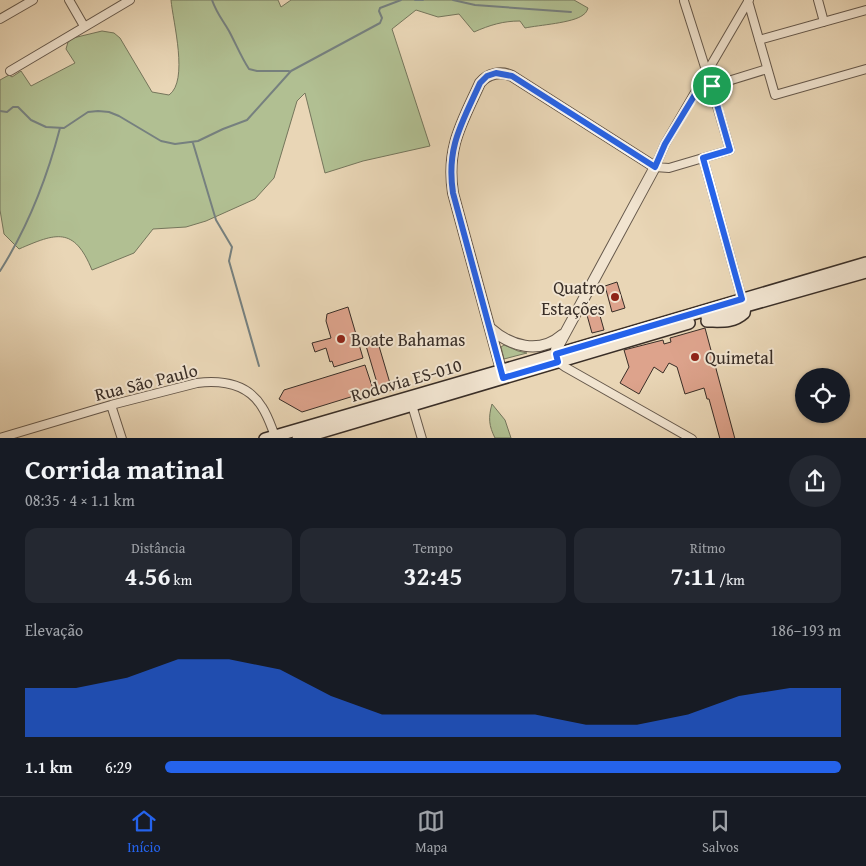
<!DOCTYPE html>
<html lang="pt">
<meta charset="utf-8">
<style>
body{margin:0;font-family:"Gentium Book Plus",serif;background:#242831;color:#f1f3f6;height:100vh;display:flex;flex-direction:column;font-size:19px;white-space:nowrap}
*{box-sizing:border-box;margin:0}
p{font-size:16px;color:#9ea1a6}
.icon{flex:none;width:28px;height:28px;fill:none;stroke:currentColor;stroke-width:2;stroke-linecap:round;stroke-linejoin:round}
.map{position:relative;height:438px;overflow:hidden}
.drawer{display:flex;flex-direction:column;background:#171b24;flex:1}
.drawer>*{flex:none}
.controls{position:absolute;left:795px;top:368px;display:grid;gap:10px}
.controls a{display:grid;place-items:center;width:55px;height:55px;border-radius:50%;background:#171b24;box-shadow:0 1px 4px #0004;font-size:25px}
.pin{position:absolute;display:grid;place-items:center;width:42px;height:42px;color:#fff;margin:-21px;border:2px solid #fff;border-radius:50%;box-shadow:0 1px 5px #0007}
.round{display:grid;place-items:center;flex:none;width:52px;height:52px;border-radius:26px;background:#242831}
.overview{display:flex;align-items:center;justify-content:space-between;height:85px;padding:0 25px}
h1{font-size:28px;font-weight:700;line-height:38px}
.figures{display:grid;grid-template-columns:repeat(3,1fr);gap:8px;height:85px;padding:5px 25px}
.figures div{display:grid;align-content:center;border-radius:12px;background:#242831;text-align:center}
.figures b{font-size:25px;font-weight:700}
.figures small{font-size:14px;font-weight:400}
.figures p{font-size:14px}
.chart{height:140px;padding:10px 25px}
.chart p{display:flex;justify-content:space-between}
.chart svg{width:100%;height:90px;margin-top:5px;fill:#2563eb;opacity:.7}
ul{padding:0 25px;list-style:none;font-size:16px}
li{display:grid;grid-template-columns:80px 60px 1fr;align-items:center;height:38px}
li i{height:12px;border-radius:6px;background:#2563eb}
.menu{display:flex;justify-content:space-around;align-items:center;height:70px;border-top:1px solid #363941;background:#171b24;font-size:14px;color:#9ea1a6}
.menu a{display:grid;justify-items:center;gap:2px}
.menu .active{color:#2563eb}
.map>svg:first-child{display:block}
.green{fill:#b1bf92;stroke:#75765c}
.lines{fill:none;stroke-linecap:round;stroke-linejoin:round}
.stream{stroke:#76807f;stroke-width:2}
.building{fill:#dda38c;stroke:#392e27}
.minor-casing{stroke:#65584b;stroke-width:10}
.tertiary-casing{stroke:#65584b;stroke-width:12}
.secondary-casing{stroke:#392e27;stroke-width:14}
.minor{stroke:#f1e4d0;stroke-width:8}
.tertiary{stroke:#f1e4d0;stroke-width:10}
.secondary{stroke:#f1e4d0;stroke-width:11}
.route-casing{stroke:#fff;stroke-width:10}
.route{stroke:#2563eb;stroke-width:6}
.poi-dot{fill:#8f2418;stroke:#f1e4d0;stroke-width:2}
.labels{text-anchor:middle;dominant-baseline:central;stroke-width:4;stroke-linejoin:round;paint-order:stroke}
.poi-label{font-size:18px;fill:#392e27;stroke:#f1e4d0;text-anchor:start}
.street-label{font-size:18px;fill:#392e27;stroke:#f1e4d0}
</style>
<div class="map">
<svg width="866" height="439" viewBox="0 0 866 439">
<rect width="100%" height="100%" fill="#e9d6b6"/>
<filter id="stains"><feTurbulence type="fractalNoise" baseFrequency=".004" numOctaves="4"/><feColorMatrix values="0 0 0 0 .2 0 0 0 0 .09 0 0 0 0 .02 0 0 0 .5 -.17"/></filter>
<radialGradient id="worn" r=".72"><stop offset=".6" stop-color="#630" stop-opacity="0"/><stop offset="1" stop-color="#630" stop-opacity=".3"/></radialGradient>
<!-- green -->
<path class="green" d="M171,0H278L281,7L291,0H574L588,8C587,11 586,13 583,15C573,23 539,25 525,28L520,21C503,21 490,25 474,32L459,14L438,17L416,10L392,29L430,146L363,161L325,173L305,93L297,101L274,178L255,199L206,221L186,227L153,229L134,253L92,270C74,226 56,233 19,249L4,234L0,210V80L9,75L12,77L21,71L31,86L75,63L66,49L68,42L73,38L102,31L114,33L120,38L152,92L169,95C189,81 173,22 171,0Z
M504,345L518,351L527,353L504,359L501,347Z
M492,404L505,420L511,438H495C489,426 488,418 492,404Z"/>
<g class="lines">
<!-- stream -->
<path class="stream" d="M212,0C217,14 222,19 229,31C236,44 241,57 249,69L257,71H289
M415,0H423
M453,0L475,5L571,12
M0,111L7,112L13,107H18L31,120L46,127L64,128L88,112L98,111L109,112L119,116L161,141L175,144L198,141L223,129L247,120L291,71L380,23L382,18L379,11L380,8L401,0
M193,143L216,220L232,247L229,261L259,366
M0,271C28,227 47,178 60,128"/>
</g>
<!-- building -->
<path class="building" d="M617,282L625,308L612,312L605,286Z
M597,305L604,330L592,333L585,308Z
M348,307L363,358L334,367L332,361L330,362L326,348L315,352L312,343L331,338L326,321L327,314Z
M705,328L735,439H720L709,399H707L704,388L685,394L677,367L669,363L663,373L654,367L639,394L620,383L629,367L624,350L663,340L664,344L671,342L670,338Z
M376,336L392,390L380,393L364,339Z
M365,365L372,386L370,391L302,412L279,399L284,390Z"/>
<g class="lines">
<!-- minor casing -->
<g class="minor-casing">
<path id="minor" d="M69,0L84,26
M684,0V1C700,51 716,100 730,150L669,168L655,167L665,144L749,0
M818,0L824,22
M748,1L775,95L866,69
M0,19L33,0
M759,40L866,10
M10,71L130,0
M712,86L767,69
M703,158L742,299
M558,362L565,367L692,439
M111,405L122,439
M412,405L422,439
M0,438L111,405L197,383C222,380 248,384 262,407C268,416 271,426 275,436"/>
</g>
<!-- tertiary casing -->
<g class="tertiary-casing">
<path id="tertiary" d="M490,328C510,346 539,355 562,335
M503,377L453,193C446,147 462,123 480,83C488,73 501,71 512,76L655,167L556,350L558,359"/>
</g>
<!-- secondary casing -->
<g class="secondary-casing">
<path id="secondary" d="M707,317L866,272
M707,321C721,321 733,323 744,313L745,307
M265,439L496,372L866,263
M298,439L689,323"/>
</g>
<!-- minor -->
<use href="#minor" class="minor"/>
<!-- tertiary -->
<use href="#tertiary" class="tertiary"/>
<!-- secondary -->
<use href="#secondary" class="secondary"/>
</g>
<g class="lines">
<!-- route casing -->
<g class="route-casing">
<path id="route" d="M496,73L512,76L655,167L665,144L708,73L730,150L703,158L742,299L556,354L558,362L503,378L453,193C446,147 462,123 480,83L487,76Z"/>
</g>
<!-- route -->
<use href="#route" class="route"/>
</g>
<!-- markers -->
<g class="poi-dot">
<circle cx="615" cy="297" r="5"/>
<circle cx="341" cy="339" r="5"/>
<circle cx="695" cy="357" r="5"/>
</g>
<g class="labels">
<!-- poi labels -->
<g class="poi-label">
<text x="605" y="287" text-anchor="end">Quatro<tspan x="605" dy="21">Estações</tspan></text>
<text x="351" y="339">Boate Bahamas</text>
<text x="705" y="357">Quimetal</text>
</g>
<!-- street labels -->
<g class="street-label">
<text transform="translate(406 380) rotate(-16)">Rodovia ES-010</text>
<text transform="translate(146 382) rotate(-14)">Rua São Paulo</text>
</g>
</g>
<rect width="100%" height="100%" filter="url(#stains)"/>
<rect width="100%" height="100%" fill="url(#worn)"/>
</svg>
<div class="controls">
<a><svg class="icon" aria-label="locate" viewBox="0 0 24 24"><circle cx="12" cy="12" r="6"/><path d="M12 2v4M12 18v4M2 12h4M18 12h4"/></svg></a>
</div>
<div class="pin" style="left:712px;top:86px;background:#1e9e55"><svg class="icon" aria-label="arrive" viewBox="0 0 24 24"><path d="M6 21V4h12l-3 4 3 4H6"/></svg></div>
</div>
<section class="drawer">
<div class="overview"><div><h1>Corrida matinal</h1><p>08:35 · 4 × 1.1 km</p></div><a class="round"><svg class="icon" aria-label="share" viewBox="0 0 24 24"><path d="M12 15V3M7 8l5-5 5 5M5 13v7h14v-7"/></svg></a></div>
<div class="figures">
<div><p>Distância</p><b>4.56<small> km</small></b></div>
<div><p>Tempo</p><b>32:45</b></div>
<div><p>Ritmo</p><b>7:11<small> /km</small></b></div>
</div>
<div class="chart"><p><span>Elevação</span>186–193 m</p>
<svg viewBox="0 0 160 44" preserveAspectRatio="none"><path d="M0 44V20L10 20L20 15L30 6L40 6L50 11L60 24L70 33L80 33L90 33L100 33L110 38L120 38L130 33L140 24L150 20L160 20V44z"/></svg>
</div>
<ul>
<li><b>1.1 km</b>6:29<i style="width:100%"></i></li>
</ul>
</section>
<nav class="menu">
<a class="active"><svg class="icon" aria-label="home" viewBox="0 0 24 24"><path d="M3 11l9-7 9 7M6 9v11h12V9"/></svg>Início</a>
<a><svg class="icon" aria-label="map" viewBox="0 0 24 24"><path d="M3 6l6-2 6 2 6-2v14l-6 2-6-2-6 2zM9 4v14M15 6v14"/></svg>Mapa</a>
<a><svg class="icon" aria-label="saved" viewBox="0 0 24 24"><path d="M7 4h10v16l-5-4-5 4z"/></svg>Salvos</a>
</nav>
